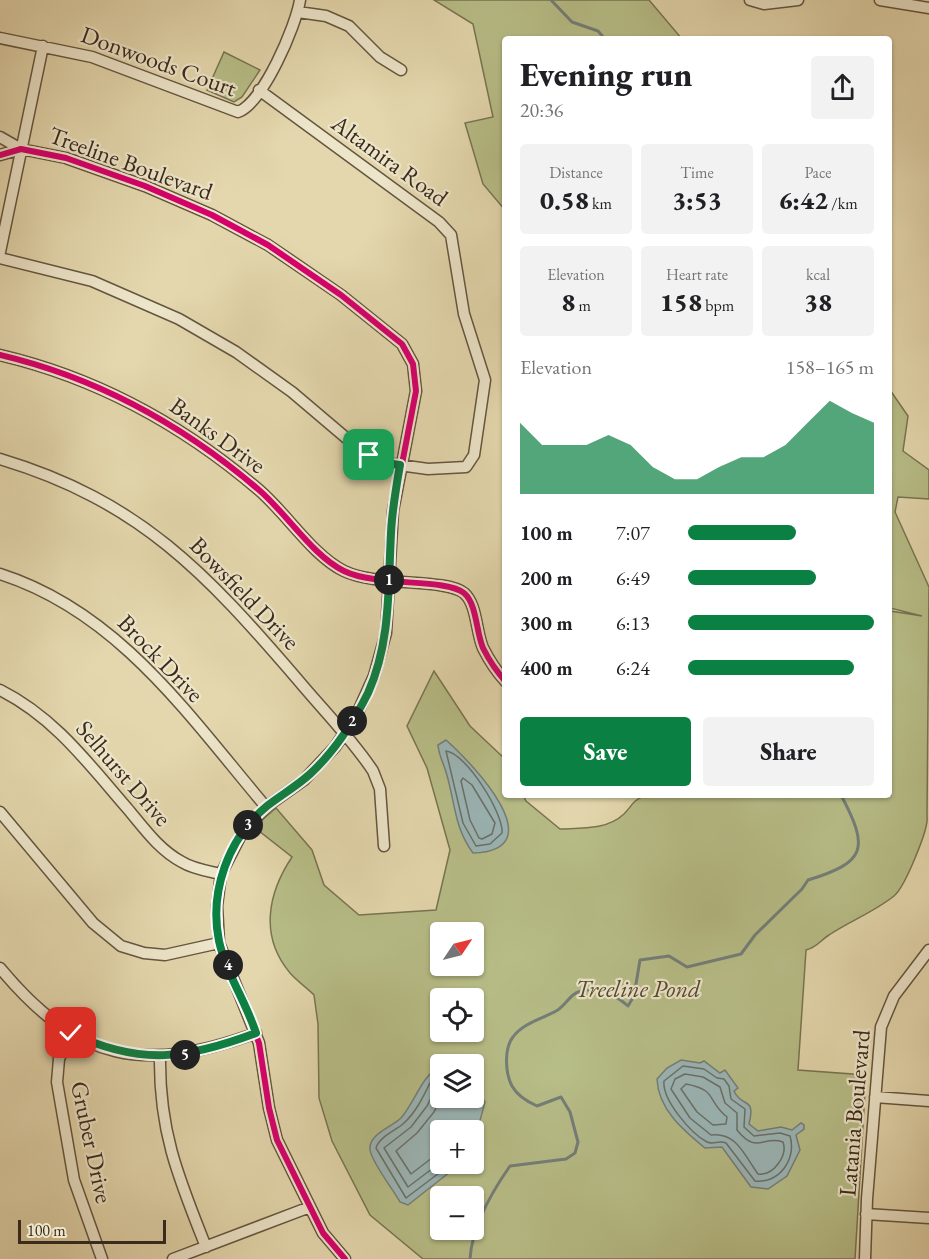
<!DOCTYPE html>
<meta charset="utf-8">
<style>
body{margin:0;font-family:"EB Garamond",serif;background:#f2f2f2;color:#202124;height:100vh;display:flex;flex-direction:column;font-size:22px;white-space:nowrap}
*{box-sizing:border-box;margin:0}
p{font-size:20px;color:#757577}
.icon{flex:none;width:33px;height:33px;fill:none;stroke:currentColor;stroke-width:2;stroke-linecap:round;stroke-linejoin:round}
.map{position:relative;flex:1;overflow:hidden}
.details{position:absolute;left:502px;top:36px;width:390px;height:762px;display:flex;flex-direction:column;background:#fff;border-radius:6px;box-shadow:0 2px 4px #0004}
.details>*{flex:none}
.needle{width:39px;rotate:55deg}
.fabs{position:absolute;left:430px;top:922px;display:grid;gap:12px}
.fabs a{display:grid;place-items:center;width:54px;height:54px;border-radius:6px;background:#fff;box-shadow:0 2px 4px #0004;font-size:30px}
.scale{position:absolute;left:18px;bottom:15px;width:148px;box-sizing:border-box;padding-left:6px;border:3px solid #3a2b1c;border-top:0;font-size:16px;line-height:21px;white-space:nowrap;color:#3a2b1c;-webkit-text-stroke:4px #ede5ca;paint-order:stroke}
.pin{position:absolute;display:grid;place-items:center;width:51px;height:51px;color:#fff;margin:-26px;border-radius:12px;box-shadow:0 3px 9px #0006}
.km{position:absolute;width:30px;height:30px;margin:-15px;border-radius:50%;background:#222;color:#fff;font-size:16px;line-height:30px;text-align:center}
.round{display:grid;place-items:center;flex:none;width:63px;height:63px;border-radius:6px;background:#f2f2f2}
.summary{display:flex;align-items:center;justify-content:space-between;height:102px;padding:0 18px}
h1{font-size:33px;font-weight:800;line-height:45px}
.metrics{display:grid;grid-template-columns:repeat(3,1fr);gap:9px;height:102px;padding:6px 18px}
.metrics div{display:grid;align-content:center;border-radius:6px;background:#f2f2f2;text-align:center}
.metrics b{font-size:26px;font-weight:800}
.metrics small{font-size:16px;font-weight:400}
.metrics p{font-size:16px}
.chart{height:168px;padding:12px 18px}
.chart p{display:flex;justify-content:space-between}
.chart svg{width:100%;height:108px;margin-top:6px;fill:#0b8043;opacity:.7}
.action{display:flex;gap:12px;margin-top:auto;padding:12px 18px}
.action a{flex:1;height:69px;border-radius:6px;background:#0b8043;color:#fff;font-size:24px;font-weight:800;line-height:69px;text-align:center}
.action a+a{background:#f2f2f2;color:#202124}
ul{padding:0 18px;list-style:none;font-size:20px}
li{display:grid;grid-template-columns:96px 72px 1fr;align-items:center;height:45px}
li i{height:15px;border-radius:8px;background:#0b8043}
.map>svg:first-child{display:block}
.green{fill:#b7bd87;stroke:#787452;stroke-width:1.5;fill-rule:evenodd}
.water{fill:#9bb6b7;stroke:#747e79;stroke-width:1.5}
.lines{fill:none;stroke-linecap:round;stroke-linejoin:round}
.shore{stroke:#6a706a;stroke-width:1.5}
.stream{stroke:#747e79;stroke-width:3}
.minor-casing{stroke:#645640;stroke-width:13}
.minor{stroke:#ede5ca;stroke-width:10}
.cycleway-casing{stroke:#ede5ca;stroke-width:10}
.cycleway{stroke:#d6006c;stroke-width:6}
.route-casing{stroke:#fff;stroke-width:12}
.route{stroke:#0b8043;stroke-width:8}
.labels{text-anchor:middle;dominant-baseline:central;stroke-width:4.5;stroke-linejoin:round;paint-order:stroke}
.street-label{font-size:24px;fill:#3a2b1c;stroke:#ede5ca}
.park-label{font-size:24px;font-style:italic;fill:#534831;stroke:#ede5ca}
</style>
<div class="map">
<svg width="929" height="1259" viewBox="0 0 929 1259">
<rect width="100%" height="100%" fill="#e4d7ad"/>
<filter id="stains"><feTurbulence type="fractalNoise" baseFrequency=".00333" numOctaves="4"/><feColorMatrix values="0 0 0 0 .2 0 0 0 0 .09 0 0 0 0 .02 0 0 0 .5 -.17"/></filter>
<radialGradient id="worn" r=".72"><stop offset=".6" stop-color="#630" stop-opacity="0"/><stop offset="1" stop-color="#630" stop-opacity=".3"/></radialGradient>
<!-- green -->
<path class="green" d="M434,0H649L682,39H506L505,215V210L483,184L465,123L493,117L473,24Z
M224,52L260,70L242,97L234,102L207,90Z
M890,390L908,416L903,451L929,470V499L898,497L895,512L929,587L927,817C929,828 905,887 894,896C874,912 850,921 829,935C821,940 816,948 806,950L798,1070L866,1075L855,1259H423L370,1215L332,1141L319,1098L318,1024L314,995C307,988 297,981 290,973C259,936 268,893 292,857L254,827L276,808L312,850L324,885L359,915L436,910L450,850L427,768L407,726L434,671L470,726L505,759L506,795H523L526,801L560,829C582,828 607,830 624,814C633,805 631,802 645,795H890V611L922,616L890,608ZM441,933H474V966H441ZM441,999H474V1032H441ZM441,1065H474V1098H441ZM441,1131H474V1164H441ZM441,1197H474V1230H441Z"/>
<!-- water -->
<path class="water" d="M446,740C471,762 556,850 473,853C454,828 455,801 446,772C443,762 439,756 438,745Z
M681,1060L700,1063L704,1061L720,1073L725,1070L738,1088L734,1091C742,1109 756,1095 749,1124L758,1131L781,1127L792,1130L801,1123L804,1125V1129L796,1135L800,1150L787,1176L768,1189L751,1187L722,1147L705,1148C683,1130 658,1109 657,1079L667,1068Z
M436,1070L441,1071V1098H474V1086L485,1102L474,1143V1131H441V1164H460L408,1205L400,1202C393,1189 372,1163 370,1150C368,1134 392,1127 401,1118C413,1105 423,1075 436,1070Z"/>
<g class="lines">
<!-- shore -->
<path class="shore" d="M446,751C466,753 504,814 502,833L490,844L476,846L463,823Z
M463,778L472,785L495,823L492,834L482,839L479,838L470,820L461,781Z
M683,1066L704,1069L717,1078L724,1079L729,1086L731,1099L745,1109L744,1127L754,1136L780,1133L790,1136C797,1159 779,1184 755,1181L726,1143C719,1140 713,1145 707,1142C690,1133 662,1099 664,1081Z
M685,1074L703,1077L720,1087L725,1103L737,1113V1130C757,1155 763,1135 783,1142C788,1156 773,1176 758,1174C744,1155 737,1132 711,1135L690,1118L671,1089L675,1079Z
M441,1077L432,1079C424,1095 417,1111 404,1123C395,1131 379,1137 376,1148L406,1198L451,1164
M441,1084L437,1086L427,1106L411,1127L384,1148L408,1187L441,1162
M686,1084C718,1090 706,1100 727,1117L726,1124L713,1125L697,1112L681,1089Z
M441,1151L411,1174L396,1151L417,1133L434,1112L441,1098"/>
<!-- stream -->
<path class="stream" d="M551,0L572,22L598,31L605,39
M470,1259C472,1226 491,1193 510,1166L566,1159L575,1153L578,1142L570,1112L561,1097L537,1106C528,1102 517,1095 512,1086C505,1073 504,1048 513,1037C523,1023 542,1019 556,1011C563,1007 567,1000 573,995C589,983 615,994 628,1006L634,996L640,960L669,956L687,967L741,954L755,935L802,889L808,880C867,862 869,848 841,795"/>
<!-- minor casing -->
<g class="minor-casing">
<path id="minor" d="M750,0L764,4L798,0
M880,0L929,8
M298,12L326,16L349,26L380,57L401,70
M0,38L92,57L238,112C263,103 296,26 300,0
M0,137L21,149
M0,155L21,149L66,158L145,186L212,215L268,245L341,295L402,344L413,364L416,391L393,511L386,633L374,676L356,716L335,747L304,780L266,807L242,833L221,874L217,906L219,943L259,1043L269,1108L277,1140L323,1233L345,1259
M0,252L43,46
M0,258L92,281L179,319L236,352L292,392L358,448L385,463L428,469L466,467L474,455L485,380L464,314L451,235L439,222L259,90
M0,355C98,378 183,425 259,490C287,514 313,556 344,571C377,587 445,578 464,593C477,604 476,632 483,648C489,660 497,672 506,682
M0,459C140,501 206,573 298,680C323,710 352,739 373,771L380,789L384,846
M0,574C119,612 189,716 266,807
M0,690C54,717 88,763 127,808C143,827 159,850 182,862C193,869 208,871 221,874
M0,812L93,923L121,946L144,953L165,955L219,943
M0,968C78,1062 144,1074 256,1033
M71,1033L59,1059L57,1082L74,1180L102,1259
M160,1057C159,1132 179,1179 206,1247
M875,1097L929,1101
M866,1214L929,1218
M173,1259L310,1207
M865,1259L867,1199L881,1027L894,996L929,950"/>
</g>
<!-- minor -->
<use href="#minor" class="minor"/>
<!-- cycleway casing -->
<g class="cycleway-casing">
<path id="cycleway" d="M0,155L21,149L66,158L145,186L212,215L268,245L341,295L402,344L413,364L416,391L393,511L386,633L374,676L356,716L335,747L304,780L266,807L242,833L221,874L217,906L219,943L259,1043L269,1108L277,1140L323,1233L345,1259
M0,355C98,378 183,425 259,490C287,514 313,556 344,571C377,587 445,578 464,593C477,604 476,632 483,648C489,660 497,672 506,682"/>
</g>
<!-- cycleway -->
<use href="#cycleway" class="cycleway"/>
</g>
<g class="lines">
<!-- route casing -->
<g class="route-casing">
<path id="route" d="M71,1033C140,1066 187,1059 256,1033C246,1002 226,973 219,941C209,892 228,838 267,806C281,795 297,786 310,774C335,751 353,723 368,693C391,642 388,587 391,533C392,510 396,488 400,465L385,463L369,455"/>
</g>
<!-- route -->
<use href="#route" class="route"/>
</g>
<g class="labels">
<!-- street labels -->
<g class="street-label">
<text transform="translate(159 61) rotate(20)">Donwoods Court</text>
<text transform="translate(390 160) rotate(36)">Altamira Road</text>
<text transform="translate(131 163) rotate(20)">Treeline Boulevard</text>
<text transform="translate(218 435) rotate(36)">Banks Drive</text>
<text transform="translate(245 593) rotate(46)">Bowsfield Drive</text>
<text transform="translate(161 658) rotate(46)">Brock Drive</text>
<text transform="translate(124 773) rotate(49)">Selhurst Drive</text>
<text transform="translate(854 1113) rotate(-85)">Latania Boulevard</text>
<text transform="translate(92 1142) rotate(78)">Gruber Drive</text>
</g>
<!-- park labels -->
<g class="park-label">
<text x="638" y="988">Treeline Pond</text>
</g>
</g>
<rect width="100%" height="100%" filter="url(#stains)"/>
<rect width="100%" height="100%" fill="url(#worn)"/>
</svg>
<div class="fabs">
<a><svg class="needle" viewBox="-14 -14 28 28"><path d="M0-13l5 13h-10z" fill="#e53935"/><path d="M0 13l5-13h-10z" fill="#757577"/></svg></a>
<a><svg class="icon" aria-label="locate" viewBox="0 0 24 24"><circle cx="12" cy="12" r="6"/><path d="M12 2v4M12 18v4M2 12h4M18 12h4"/></svg></a>
<a><svg class="icon" aria-label="layers" viewBox="0 0 24 24"><path d="M12 4l9 5-9 5-9-5zM3 14l9 5 9-5"/></svg></a>
<a>+</a>
<a>−</a>
</div>
<div class="scale">100 m</div>
<div class="pin" style="left:369px;top:455px;background:#1e9e55"><svg class="icon" aria-label="arrive" viewBox="0 0 24 24"><path d="M6 21V4h12l-3 4 3 4H6"/></svg></div>
<div class="pin" style="left:71px;top:1033px;background:#d93025"><svg class="icon" aria-label="check" viewBox="0 0 24 24"><path d="M5 12l5 5 9-10"/></svg></div>
<b class="km" style="left:389px;top:580px">1</b>
<b class="km" style="left:352px;top:721px">2</b>
<b class="km" style="left:248px;top:825px">3</b>
<b class="km" style="left:228px;top:965px">4</b>
<b class="km" style="left:185px;top:1055px">5</b>
<section class="details">
<div class="summary"><div><h1>Evening run</h1><p>20:36</p></div><a class="round"><svg class="icon" aria-label="share" viewBox="0 0 24 24"><path d="M12 15V3M7 8l5-5 5 5M5 13v7h14v-7"/></svg></a></div>
<div class="metrics">
<div><p>Distance</p><b>0.58<small> km</small></b></div>
<div><p>Time</p><b>3:53</b></div>
<div><p>Pace</p><b>6:42<small> /km</small></b></div>
</div>
<div class="metrics">
<div><p>Elevation</p><b>8<small> m</small></b></div>
<div><p>Heart rate</p><b>158<small> bpm</small></b></div>
<div><p>kcal</p><b>38</b></div>
</div>
<div class="chart"><p><span>Elevation</span>158–165 m</p>
<svg viewBox="0 0 160 44" preserveAspectRatio="none"><path d="M0 44V15L10 24L20 24L30 24L40 20L50 24L60 33L70 38L80 38L90 33L100 29L110 29L120 24L130 15L140 6L150 11L160 15V44z"/></svg>
</div>
<ul>
<li><b>100 m</b>7:07<i style="width:58%"></i></li>
<li><b>200 m</b>6:49<i style="width:69%"></i></li>
<li><b>300 m</b>6:13<i style="width:100%"></i></li>
<li><b>400 m</b>6:24<i style="width:89%"></i></li>
</ul>
<div class="action"><a>Save</a><a>Share</a></div>
</section>
</div>
